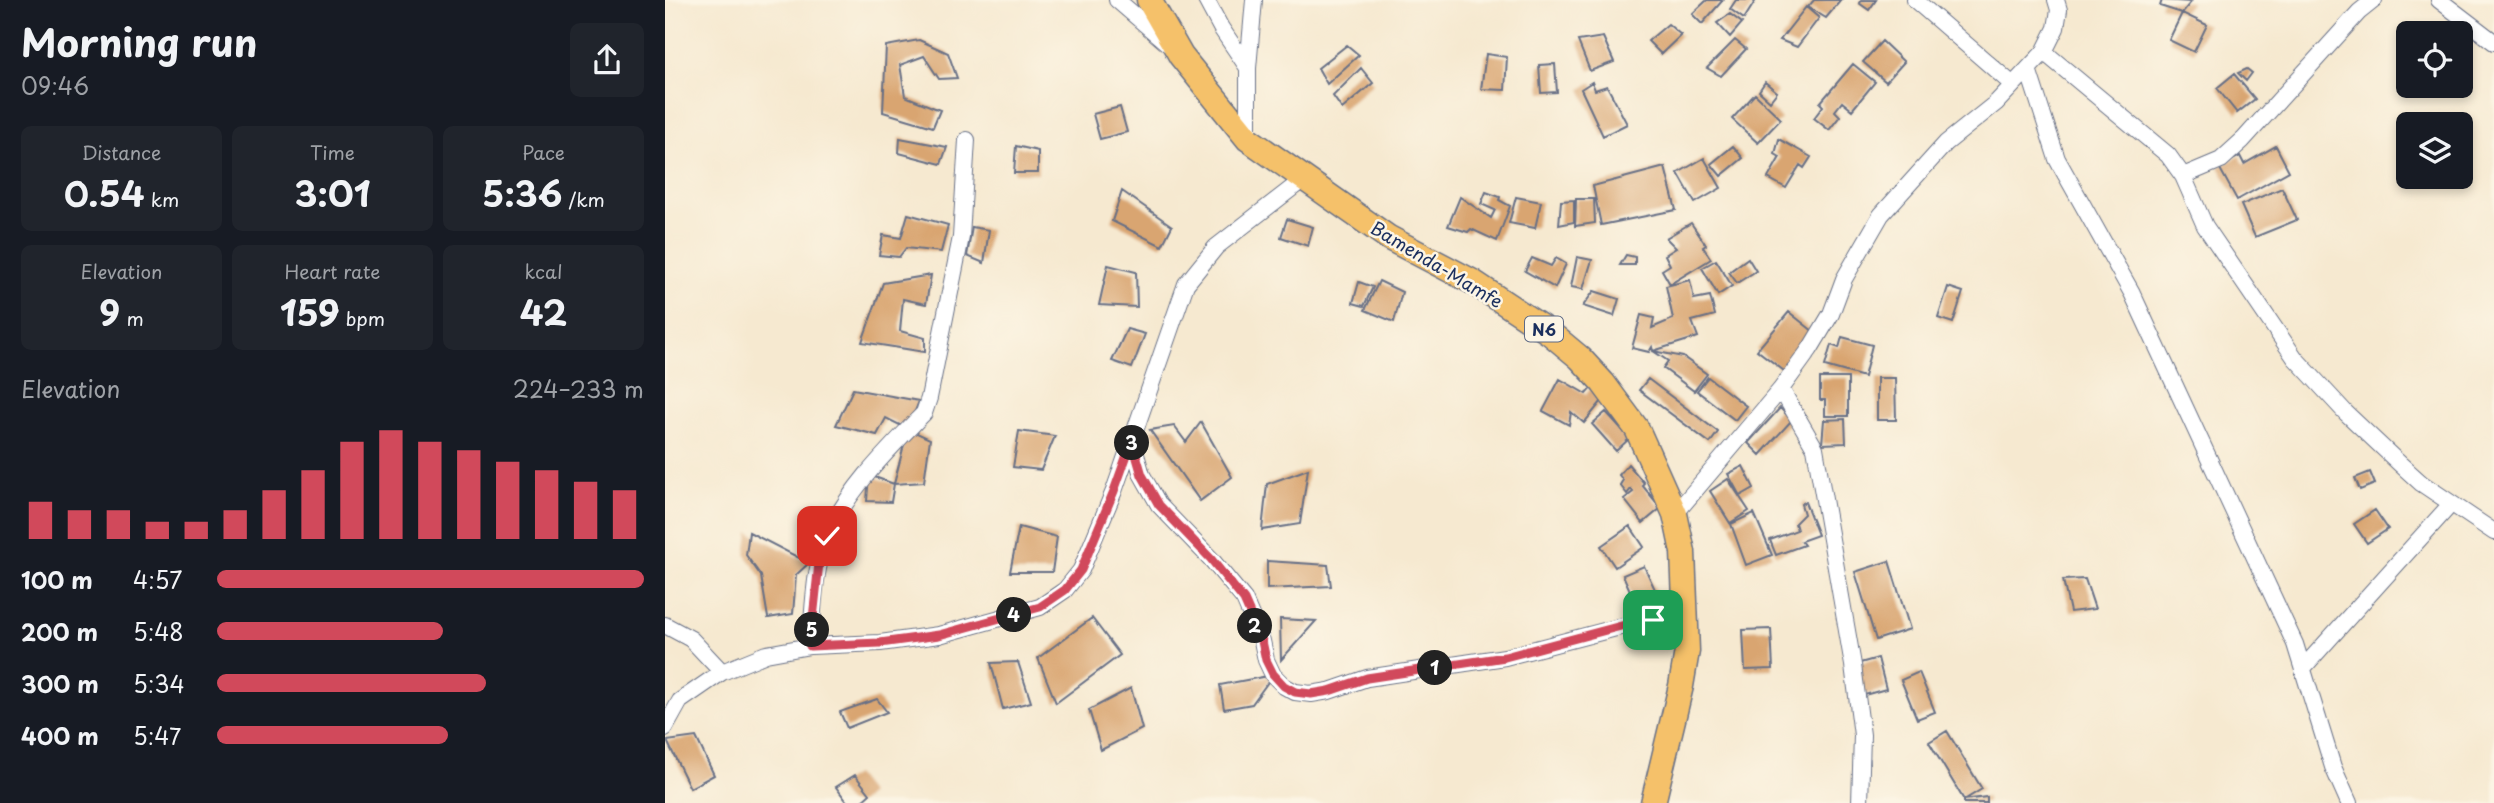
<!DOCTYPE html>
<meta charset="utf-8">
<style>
body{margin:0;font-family:"Playpen Sans",sans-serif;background:#20242c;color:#f1f3f6;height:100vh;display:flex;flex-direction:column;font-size:26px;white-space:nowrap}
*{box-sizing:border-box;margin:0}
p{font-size:23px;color:#9ea1a6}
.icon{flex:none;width:38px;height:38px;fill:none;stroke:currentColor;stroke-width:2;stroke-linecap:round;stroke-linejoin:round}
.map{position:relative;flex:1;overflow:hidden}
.details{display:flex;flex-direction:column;background:#171b24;width:665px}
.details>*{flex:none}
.tools{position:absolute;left:1731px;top:21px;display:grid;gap:14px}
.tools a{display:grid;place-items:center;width:77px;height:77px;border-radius:10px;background:#171b24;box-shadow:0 4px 10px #0003;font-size:35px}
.pin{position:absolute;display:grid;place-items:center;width:60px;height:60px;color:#fff;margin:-30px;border-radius:14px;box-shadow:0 4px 10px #0006}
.km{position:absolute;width:35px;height:35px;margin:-18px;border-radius:50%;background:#222;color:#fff;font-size:19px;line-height:35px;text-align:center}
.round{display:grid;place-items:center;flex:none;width:74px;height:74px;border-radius:10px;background:#20242c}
.overview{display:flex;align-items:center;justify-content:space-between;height:119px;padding:0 21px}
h1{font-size:38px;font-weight:700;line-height:52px}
.stats{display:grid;grid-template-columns:repeat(3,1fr);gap:10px;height:119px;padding:7px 21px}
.stats div{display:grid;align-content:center;border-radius:10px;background:#20242c;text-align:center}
.stats b{font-size:35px;font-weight:700}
.stats small{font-size:19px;font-weight:400}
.stats p{font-size:19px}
.chart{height:196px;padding:14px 21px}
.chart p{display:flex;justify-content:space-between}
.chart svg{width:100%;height:126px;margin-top:7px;stroke:#d1495b;stroke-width:6}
ul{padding:0 21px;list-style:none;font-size:23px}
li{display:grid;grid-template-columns:112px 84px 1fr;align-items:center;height:52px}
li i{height:18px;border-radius:9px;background:#d1495b}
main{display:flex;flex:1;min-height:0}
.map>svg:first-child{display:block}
.building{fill:#d9a571}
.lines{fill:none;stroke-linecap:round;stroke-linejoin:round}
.minor-casing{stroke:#687086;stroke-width:18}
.trunk-casing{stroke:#687086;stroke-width:27}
.minor{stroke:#fff;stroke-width:16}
.trunk{stroke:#f5c16b;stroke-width:24}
.route-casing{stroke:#fff;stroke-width:14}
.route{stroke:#d1495b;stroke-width:9}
.labels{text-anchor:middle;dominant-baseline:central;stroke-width:5;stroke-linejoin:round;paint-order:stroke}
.shield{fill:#fcf5e5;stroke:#5e6a86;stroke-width:2}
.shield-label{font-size:16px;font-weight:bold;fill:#1b2f5e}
.street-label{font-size:18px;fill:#1b2f5e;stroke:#fcf5e5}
</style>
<main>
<section class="details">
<div class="overview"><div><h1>Morning run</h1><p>09:46</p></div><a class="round"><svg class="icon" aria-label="share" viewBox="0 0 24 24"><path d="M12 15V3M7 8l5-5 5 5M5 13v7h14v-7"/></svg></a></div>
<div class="stats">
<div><p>Distance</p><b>0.54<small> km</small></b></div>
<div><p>Time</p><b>3:01</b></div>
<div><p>Pace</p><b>5:36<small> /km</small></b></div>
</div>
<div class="stats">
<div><p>Elevation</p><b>9<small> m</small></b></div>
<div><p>Heart rate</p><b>159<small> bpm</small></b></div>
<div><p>kcal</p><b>42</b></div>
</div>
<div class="chart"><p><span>Elevation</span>224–233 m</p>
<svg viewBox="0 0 160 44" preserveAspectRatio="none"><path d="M5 44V31M15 44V34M25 44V34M35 44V38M45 44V38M55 44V34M65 44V27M75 44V20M85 44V10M95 44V6M105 44V10M115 44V13M125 44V17M135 44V20M145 44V24M155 44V27"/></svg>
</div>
<ul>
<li><b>100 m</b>4:57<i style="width:100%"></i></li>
<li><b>200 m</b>5:48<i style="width:53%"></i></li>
<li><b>300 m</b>5:34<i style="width:63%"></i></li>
<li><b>400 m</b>5:47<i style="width:54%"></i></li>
</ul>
</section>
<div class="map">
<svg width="1829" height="803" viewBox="0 0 1829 803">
<rect width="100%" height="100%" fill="#fcf5e5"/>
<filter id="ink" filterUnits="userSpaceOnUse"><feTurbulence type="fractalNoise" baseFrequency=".0143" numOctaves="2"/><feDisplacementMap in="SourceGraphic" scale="14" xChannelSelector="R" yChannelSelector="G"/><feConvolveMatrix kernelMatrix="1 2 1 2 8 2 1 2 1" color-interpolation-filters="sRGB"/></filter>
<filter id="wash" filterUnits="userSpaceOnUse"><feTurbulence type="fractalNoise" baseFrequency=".00686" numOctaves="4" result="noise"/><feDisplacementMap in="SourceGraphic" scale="28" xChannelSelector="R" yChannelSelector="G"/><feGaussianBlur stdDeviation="1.57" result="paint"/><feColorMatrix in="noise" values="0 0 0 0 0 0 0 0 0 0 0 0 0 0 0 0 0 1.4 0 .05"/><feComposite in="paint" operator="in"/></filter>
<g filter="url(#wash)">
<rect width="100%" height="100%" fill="#f6e9d0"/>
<g id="blocks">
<!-- building -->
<path class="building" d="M1042,0H1058L1037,24L1027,14Z
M1071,0H1091L1079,19L1065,9Z
M1149,0H1176L1161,18L1143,7Z
M1196,0H1211L1204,10L1194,3Z
M1497,0L1526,2L1517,13L1542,25L1529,52L1504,40L1517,13L1495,6Z
M1141,7L1154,18L1132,47L1115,40Z
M1065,14L1077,23L1065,37L1052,23Z
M1003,24L1016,35L996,54L983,41Z
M938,37L949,62L925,71L913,41Z
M254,40L283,53L292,78L274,79L259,56L235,65L240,96L275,110L268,127L218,112L221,46Z
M1070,40L1081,49L1056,76L1042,68Z
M1217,41L1239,62L1221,82L1198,62Z
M682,45L694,55L662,84L653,68Z
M821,54L842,57L840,90L816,89Z
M890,64L892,92L876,93L874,65Z
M1188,64L1210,82L1187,110L1177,102L1170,111L1175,116L1164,130L1149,118L1158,106L1155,103Z
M696,68L708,83L677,109L668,96Z
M1582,69L1587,73L1581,81L1573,73Z
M1569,74L1590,99L1572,113L1552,88Z
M927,82L930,90L942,86L962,124L938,136L916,89Z
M1100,82L1112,92L1105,101L1094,91Z
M1090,94L1116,119L1093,143L1067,119Z
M455,107L462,132L435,139L428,114Z
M235,138L282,147L276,164L234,153Z
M1114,139L1146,157L1139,168L1135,165L1121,188L1103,178L1115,157L1110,154Z
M351,146L373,151V173H349Z
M1068,146L1078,158L1056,176L1046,164Z
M1611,146L1624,171L1572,200L1554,167L1575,156L1579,164Z
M1039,158L1056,188L1030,203L1013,173Z
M1000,167L1011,210L936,225L928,186Z
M1617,188L1632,220L1590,237L1576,205Z
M457,191L507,226L497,246L447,221Z
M821,192L835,197L834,200L845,206L832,241L806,229L803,232L783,226L795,197L826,218L830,210L816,204Z
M851,197L876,202L870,228L844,223Z
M911,199H929L930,223L910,226Z
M909,200V222L894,225L896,201Z
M243,214L283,225L276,252L241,248L234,257L214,255L218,235L236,238Z
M622,219L648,227L643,246L616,237Z
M1026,223L1041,245L1038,247L1046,259L1005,284L997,270L1005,265L1000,255L1011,248L1001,238Z
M307,227L324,230L319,263L302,256Z
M961,255L970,257V265H955Z
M912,257L927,260L918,289L906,287Z
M867,258L886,266L891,258L901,264L890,288L860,271Z
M1083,258L1091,271L1072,283L1064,272Z
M1051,260L1067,286L1053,295L1037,268Z
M443,265L471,272L472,307L434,305Z
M266,275L261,304L238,299L235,331L260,338V352L197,342L218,283Z
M1025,280L1029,299L1045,296L1050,315L1027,321L1033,337L988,351L987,347L984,352L967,348L976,315L989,318L987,328L1008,319L1001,286Z
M714,281L737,292L729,322L700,310Z
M694,282L708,287L699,306L688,303Z
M1283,287L1298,292L1288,323L1273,318Z
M929,291L954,299L949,316L918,306Z
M1124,312L1149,332L1123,374L1092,350Z
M462,329L480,334L467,368L447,361Z
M1177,337L1207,345L1199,377L1160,366L1166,345L1174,348Z
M988,351L1018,357L1042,374L1029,391L998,368L1003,361Z
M1043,377L1081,406L1070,420L1032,391Z
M1155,378H1183V416H1160V400H1155Z
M1212,378H1230L1231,420H1212Z
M895,379L921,394L928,386L941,396L919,423L906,412L904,425L878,411Z
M983,379L1053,432L1045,443L974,390Z
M188,389L254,401L243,429L265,439L259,482L229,484L243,429L221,418L212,435L171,425Z
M1115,408L1127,420L1095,455L1083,443Z
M941,412L965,438L951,451L927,424Z
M1180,419L1181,443L1157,444L1159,420Z
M536,422L567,477L535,501L485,430L509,426L521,442Z
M354,431L390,436L376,470L348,467Z
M963,464L979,483L977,485L996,508L978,523L959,499L968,492L966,489L962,494L955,485L958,480L954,475Z
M1078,466L1089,488L1075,496L1063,474Z
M643,469L635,524L597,530L602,484Z
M1705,472L1710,484L1695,490L1690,478Z
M204,475L229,484L226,502L202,501Z
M1063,479L1084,511L1065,523L1045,491Z
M1140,502L1153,535L1136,541L1139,545L1111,555L1105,540L1132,530L1130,523L1139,514L1136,504Z
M1710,510L1723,529L1702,543L1689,524Z
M1089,513L1107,555L1081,565L1066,524Z
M965,526L979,547L950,567L936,546Z
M354,527L392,537L387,572H345Z
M84,532L144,563L131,575L128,614L103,618L96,576L81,555Z
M602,561L663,565L666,586L602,589Z
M1224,561L1245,629L1211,640L1190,572Z
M979,566L994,598L1007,592L1014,606L979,622L958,575Z
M1420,579L1430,609L1405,612L1398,580Z
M427,618L455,655L391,703L373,658Z
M615,619L651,621L616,660Z
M1106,629L1108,669L1080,670L1078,630Z
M1213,658L1221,689L1196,696L1188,665Z
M353,662L366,702L338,709L326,663Z
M1254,672L1270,712L1252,719L1236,680Z
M608,675L587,704L559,709L555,685Z
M466,688L477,729L436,750L424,710Z
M212,699L222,712L182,728L175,712Z
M1282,731L1317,789L1299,800L1264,742Z
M31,737L49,775L25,788L2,741Z
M190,775L205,794L195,803H183L171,787Z
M1322,797V803H1299V800Z"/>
</g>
</g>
<g filter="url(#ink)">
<use href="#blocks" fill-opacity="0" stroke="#687086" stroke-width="2"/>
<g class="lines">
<!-- minor casing -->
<g class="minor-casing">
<path id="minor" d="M452,0L503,44
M541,0L556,28L583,68
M1250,0L1348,85
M1774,0L1829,42
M1379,52L1503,155L1518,176L1540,226L1630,358L1681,413L1734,463L1756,483L1829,532
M1363,69L1392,159L1467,293L1630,644L1668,767L1684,803
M583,139V68L589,0
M1518,176L1556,160L1578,140L1694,12L1709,0
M1116,389L1150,448L1188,665L1197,735L1195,803
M467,441L477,475L494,505L546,559L579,599L597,641L601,660L608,675L619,686L630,692L646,694L664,691L702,678L840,657L1020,610
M1010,514L1116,389L1145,349L1166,314L1179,279L1216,215L1281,143L1331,103L1379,52L1391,28L1394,10L1391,0
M0,625L26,639L57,672
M145,646C149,610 148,568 163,535C182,490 225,448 259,413L264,398L296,237L302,140
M1638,668L1786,504
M0,728L15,701L57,672L101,654L145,646L215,643L274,635L375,607L400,590L416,570L449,491L521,284L551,247L640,178"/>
</g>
<!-- trunk casing -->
<g class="trunk-casing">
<path id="trunk" d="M484,0L516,56L583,139L724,238L808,282L885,333L915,358L938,383L972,429L1010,514L1018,552L1022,651L1016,686L988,803"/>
</g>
<!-- minor -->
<use href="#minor" class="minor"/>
<!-- trunk -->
<use href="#trunk" class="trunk"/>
</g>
</g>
<g class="lines" filter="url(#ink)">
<!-- route casing -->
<g class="route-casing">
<path id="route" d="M162,536L154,563L145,646L215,643L274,635L375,607L400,590L416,570L449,491L467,441L477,475L494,505L546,559L579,600L597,641L601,660L608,674L619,686L630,692L646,694L664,691L702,678L840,657L971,622L988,620"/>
</g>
<!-- route -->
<use href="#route" class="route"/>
</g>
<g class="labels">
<!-- shield labels -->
<rect class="shield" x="860" y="316.5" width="38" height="25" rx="5"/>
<g class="shield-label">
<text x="879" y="329">N6</text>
</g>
<!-- street labels -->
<g class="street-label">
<text transform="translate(772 264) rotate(31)">Bamenda-Mamfe</text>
</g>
</g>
</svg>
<div class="tools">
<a><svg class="icon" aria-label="locate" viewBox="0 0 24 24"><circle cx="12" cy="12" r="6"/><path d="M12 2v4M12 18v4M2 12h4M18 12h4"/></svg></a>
<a><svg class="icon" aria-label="layers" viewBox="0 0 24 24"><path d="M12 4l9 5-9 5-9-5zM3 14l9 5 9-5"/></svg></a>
</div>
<div class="pin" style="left:988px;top:620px;background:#1e9e55"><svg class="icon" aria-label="arrive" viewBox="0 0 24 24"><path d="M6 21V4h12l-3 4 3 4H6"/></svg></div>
<div class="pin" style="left:162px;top:536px;background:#d93025"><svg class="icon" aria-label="check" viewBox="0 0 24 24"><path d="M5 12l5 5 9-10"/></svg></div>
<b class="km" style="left:770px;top:668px">1</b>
<b class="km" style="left:590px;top:626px">2</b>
<b class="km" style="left:467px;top:443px">3</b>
<b class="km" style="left:349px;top:615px">4</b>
<b class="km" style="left:147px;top:630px">5</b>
</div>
</main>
